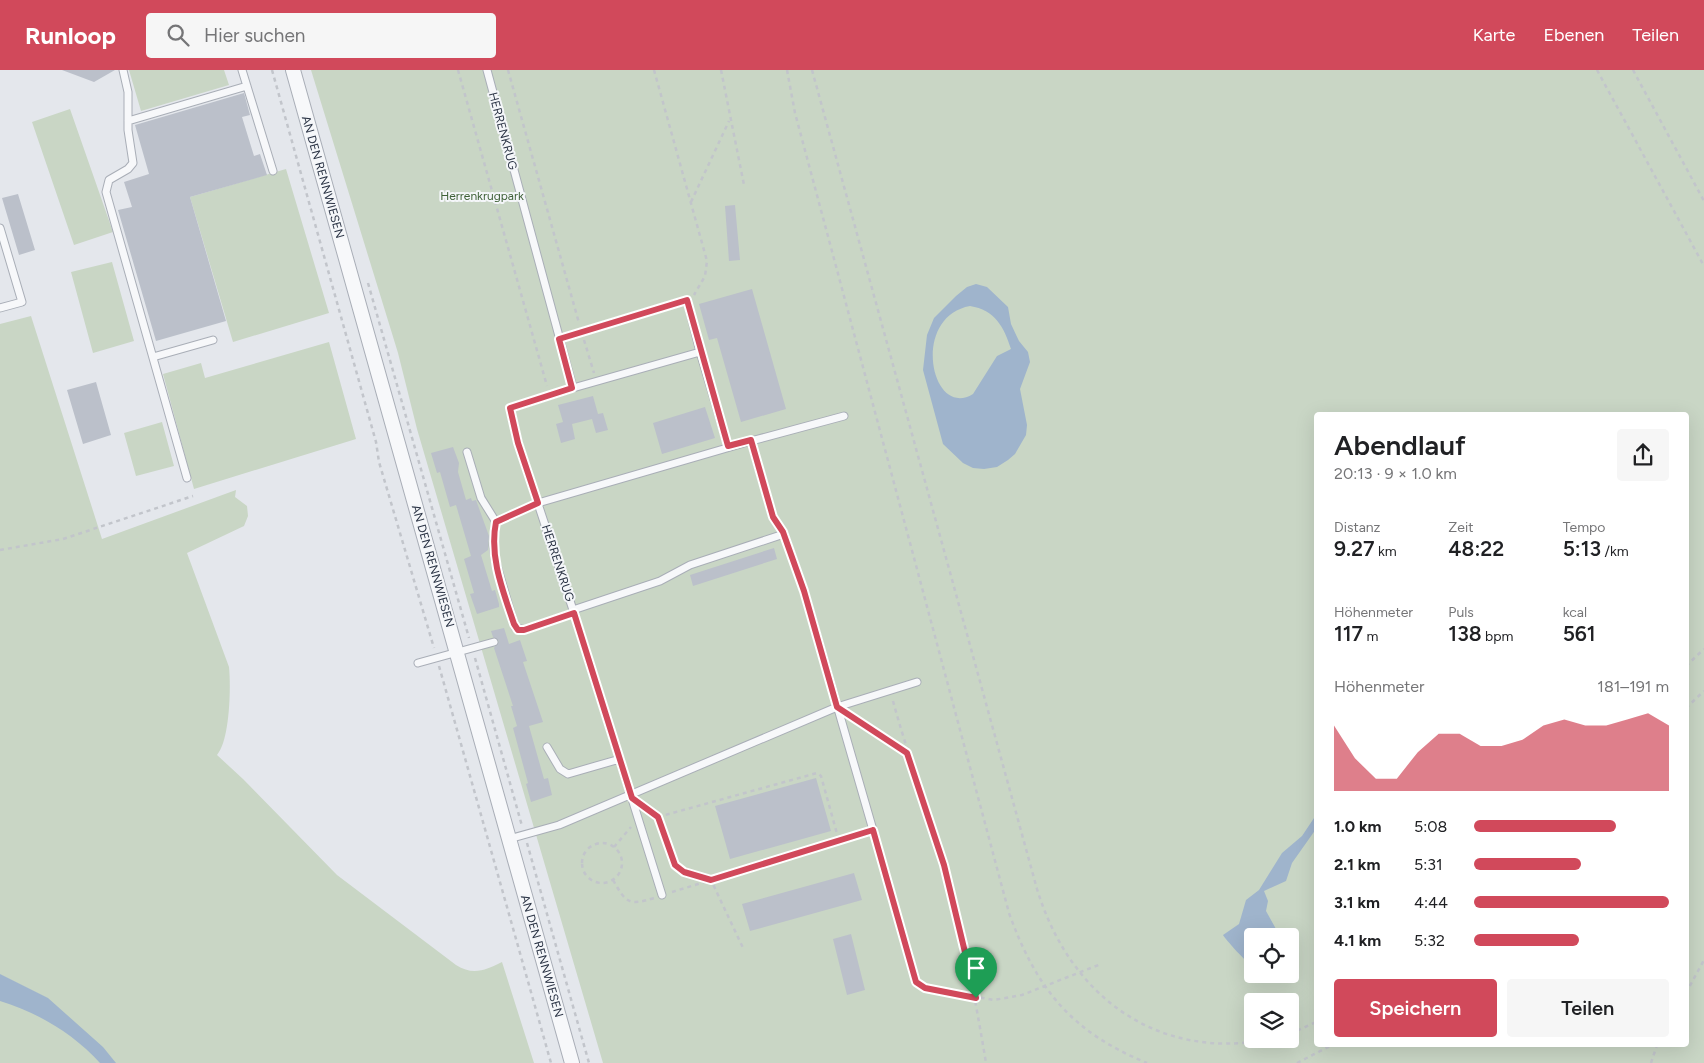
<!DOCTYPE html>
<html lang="de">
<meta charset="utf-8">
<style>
body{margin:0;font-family:Figtree,sans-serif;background:#f6f6f6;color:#202124;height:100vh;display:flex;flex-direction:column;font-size:19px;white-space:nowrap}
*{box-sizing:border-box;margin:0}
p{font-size:16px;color:#757577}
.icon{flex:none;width:28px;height:28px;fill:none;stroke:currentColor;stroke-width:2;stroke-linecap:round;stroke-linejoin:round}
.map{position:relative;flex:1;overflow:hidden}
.side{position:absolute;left:1314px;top:342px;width:375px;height:635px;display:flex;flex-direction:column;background:#fff;border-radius:5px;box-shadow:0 5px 20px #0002}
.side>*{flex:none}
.tools{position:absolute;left:1244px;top:858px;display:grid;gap:10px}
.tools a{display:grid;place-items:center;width:55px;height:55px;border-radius:5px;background:#fff;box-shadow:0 5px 20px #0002;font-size:25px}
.pin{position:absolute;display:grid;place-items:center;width:42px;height:42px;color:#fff;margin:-51px -21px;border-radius:50% 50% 50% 0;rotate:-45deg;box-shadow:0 0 5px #0007}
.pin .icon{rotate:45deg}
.round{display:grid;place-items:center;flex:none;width:52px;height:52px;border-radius:5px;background:#f6f6f6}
.headline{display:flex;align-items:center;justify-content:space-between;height:85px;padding:0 20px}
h1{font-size:28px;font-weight:600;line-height:38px}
.stats{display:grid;grid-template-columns:repeat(3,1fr);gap:8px;height:85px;padding:5px 20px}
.stats div{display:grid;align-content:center}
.stats b{font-size:21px;font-weight:600}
.stats small{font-size:14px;font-weight:400}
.stats p{font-size:14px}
.chart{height:140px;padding:10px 20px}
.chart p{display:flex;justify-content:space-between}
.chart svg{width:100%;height:90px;margin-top:5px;fill:#d1495b;opacity:.7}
.primary-button{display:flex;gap:10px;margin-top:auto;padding:10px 20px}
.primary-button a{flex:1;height:58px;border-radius:5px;background:#d1495b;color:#fff;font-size:20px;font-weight:600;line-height:58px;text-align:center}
.primary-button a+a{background:#f6f6f6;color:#202124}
ul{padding:0 20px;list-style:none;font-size:16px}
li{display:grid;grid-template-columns:80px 60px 1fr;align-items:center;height:38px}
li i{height:12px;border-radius:6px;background:#d1495b}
header{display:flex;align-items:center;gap:30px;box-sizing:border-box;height:70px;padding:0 25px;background:#d1495b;color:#fff}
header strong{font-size:24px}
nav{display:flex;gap:28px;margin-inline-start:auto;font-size:18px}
.search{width:350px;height:45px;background:#f6f6f6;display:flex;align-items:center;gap:12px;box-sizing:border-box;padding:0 18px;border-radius:5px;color:#757577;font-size:19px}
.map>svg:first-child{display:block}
.green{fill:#c9d6c5;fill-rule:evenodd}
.water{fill:#9fb4cc;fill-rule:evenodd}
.building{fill:#bbc0ca}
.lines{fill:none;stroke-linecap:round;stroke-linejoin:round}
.lane-casing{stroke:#a9aeb7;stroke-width:9}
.street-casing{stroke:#a9aeb7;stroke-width:16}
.path{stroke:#c2c5cb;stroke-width:2.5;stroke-dasharray:4 4;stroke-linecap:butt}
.lane{stroke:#f7f8fa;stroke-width:7}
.street{stroke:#f7f8fa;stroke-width:14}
.route-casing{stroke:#fff;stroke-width:10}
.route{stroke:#d1495b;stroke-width:6}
.labels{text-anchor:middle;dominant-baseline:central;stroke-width:4;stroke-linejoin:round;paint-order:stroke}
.street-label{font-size:12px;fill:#2b3445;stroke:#f4f6f9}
.park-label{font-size:12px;fill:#3f6138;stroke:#f4f6f9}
</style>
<header>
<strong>Runloop</strong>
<div class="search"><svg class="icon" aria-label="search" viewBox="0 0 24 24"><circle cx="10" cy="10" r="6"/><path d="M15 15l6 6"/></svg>Hier suchen</div>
<nav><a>Karte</a><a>Ebenen</a><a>Teilen</a></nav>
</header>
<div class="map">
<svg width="1704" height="993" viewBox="0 0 1704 993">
<rect width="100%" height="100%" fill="#e4e7ec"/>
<!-- green -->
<path class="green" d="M129,0H224L229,15L141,41Z
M311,0H1704V993H603L417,359L398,283ZM1316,345H1686V975H1316ZM1252,866H1290V904H1252ZM1252,931H1290V969H1252Z
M70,39L113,162L74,175L32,52Z
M286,99L329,243L233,272L190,127Z
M112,192L134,271L93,283L71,202Z
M31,246L102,469L236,420L235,427L247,436L248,446L244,456L187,483L229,597C231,617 230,670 217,685L243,709L337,805L456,895C473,906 486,900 502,892L534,993H0V254Z
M329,272L356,369L194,419L163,304L201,293L205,308Z
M162,352L174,396L136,406L124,363Z"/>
<!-- water -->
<path class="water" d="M976,214L987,217L1008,237L1011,254L1019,271L1028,282L1030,292L1020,319L1027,355L1026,365L1015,384L1008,390L997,397L984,399L973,398L963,393L943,374L923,300L927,265L934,248L956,226L967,217ZM970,236C995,240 1004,257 1011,279L997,286L973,324C931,350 910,247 970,236Z
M1316,745V759L1292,793L1286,811L1264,821L1268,831L1266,841L1280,866H1252V896C1248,894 1224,868 1223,865L1239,854L1246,830L1259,820L1282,783L1302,766Z
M0,904L48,928L103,977L116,993H100C74,964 37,942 0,931Z"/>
<!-- building -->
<path class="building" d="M62,0H115L94,12Z
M244,23L250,45L242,47L254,86L260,84L267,105L190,127L226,251L156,271L118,140L132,137L124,112L149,104L135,55Z
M18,124L35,180L19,185L2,128Z
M735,135L740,190L729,191L725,136Z
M752,219L786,339L741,352L717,268L709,270L699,234Z
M96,312L111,365L83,374L67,320Z
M593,326L598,344L603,343L608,360L596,363L592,349L572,354L575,369L561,373L556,354L563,352L558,335Z
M705,337L715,368L662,384L653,353Z
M453,377L459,393L458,402L466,430L471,428L472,431L476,430L489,466L488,480L481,485L492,521L495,520L499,534V537L477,544L470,524L474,523L464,489L471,486L456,435L450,437L440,402L437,403L431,383Z
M774,478L777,489L693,516L690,505Z
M504,558L509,574L520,570L527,591L523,592L543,652L529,656L544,709L548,708L552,725L531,732L526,714L528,713L513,658L517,656L511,636H513L494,578L499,571L493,567L491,561Z
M816,708L831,761L730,789L715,736Z
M854,803L862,830L750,861L742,834Z
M851,864L865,920L847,925L833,869Z"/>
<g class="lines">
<!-- lane casing -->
<g class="lane-casing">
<path id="lane" d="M123,0L128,22V60L133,93L128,99L109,110L106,122L187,408
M242,0L273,101
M487,0L573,318L510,338L518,373L574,543L662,825
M128,51L247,16
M0,158L22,232L0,238
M559,269L687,230L700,282L573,318
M700,282L728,376
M153,287L213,270
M751,371L844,346
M467,382L481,428L496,452L493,475L495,489L515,557L524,560L574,543
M496,452L538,433L751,371L773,447L784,464L804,521L873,760
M573,540L660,511L690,495L784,464
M418,593L494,572
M547,677L560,699L568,704L620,689
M509,769L559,755L837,637L917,612"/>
</g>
<!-- street casing -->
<g class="street-casing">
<path id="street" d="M293,0L572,993"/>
</g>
<!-- path -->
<path class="path" d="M272,0L376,372L379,392L434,578
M458,0L547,316
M508,0L579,253
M654,0L707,191L705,206L694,225
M721,0L744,115
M787,0L795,43L1009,843C1036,918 1071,962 1147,993
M812,0L1037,819C1070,927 1158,992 1272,969
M1597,0L1704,196
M1633,0L1704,131
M691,132L729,51
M368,213L469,568
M584,270L594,303
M0,480L63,469L193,426
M475,588L522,756
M439,596L551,993
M1686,596L1704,579
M893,631C908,686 928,740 944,795C962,860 975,926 986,993
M1686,638L1704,621
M850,646L906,682
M646,737L658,747L675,795L684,802L711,810L744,880
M658,747L817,703L821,706L839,771
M876,769L912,905L916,912L925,918L994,930L1022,925L1101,894
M582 793a20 20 0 1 1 40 0a20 20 0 1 1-40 0Z
M527,773L589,993
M614,777L631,757
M613,810C626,833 629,836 654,828
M672,822L865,763
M1686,923L1704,890
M1290,964L1316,952
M1297,993L1332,975
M1651,993L1657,975"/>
<!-- lane -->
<use href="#lane" class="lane"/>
<!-- street -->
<use href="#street" class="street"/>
</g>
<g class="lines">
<!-- route casing -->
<g class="route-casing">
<path id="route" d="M687,230L728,376L751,370L773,447L783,462L804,521L837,637L907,683L944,795L976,928L925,918L916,912L873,760L711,810L684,802L675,795L658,747L632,728L574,543L524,560H518L514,554C503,521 489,487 496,452L538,433L518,373L510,338L572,318L559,269Z"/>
</g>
<!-- route -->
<use href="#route" class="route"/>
</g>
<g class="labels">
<!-- street labels -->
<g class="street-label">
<text transform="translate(503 61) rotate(75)">HERRENKRUG</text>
<text transform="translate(323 107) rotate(74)">AN DEN RENNWIESEN</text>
<text transform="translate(558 493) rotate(72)">HERRENKRUG</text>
<text transform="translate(433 496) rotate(74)">AN DEN RENNWIESEN</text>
<text transform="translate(542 886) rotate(74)">AN DEN RENNWIESEN</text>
</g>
<!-- park labels -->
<g class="park-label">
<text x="482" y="126">Herrenkrugpark</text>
</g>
</g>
</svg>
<div class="tools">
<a><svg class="icon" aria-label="locate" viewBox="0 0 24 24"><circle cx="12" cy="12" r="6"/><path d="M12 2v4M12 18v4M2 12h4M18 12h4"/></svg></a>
<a><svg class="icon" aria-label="layers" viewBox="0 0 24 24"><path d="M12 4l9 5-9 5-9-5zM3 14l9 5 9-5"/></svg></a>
</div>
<div class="pin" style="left:976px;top:928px;background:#1e9e55"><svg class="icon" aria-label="arrive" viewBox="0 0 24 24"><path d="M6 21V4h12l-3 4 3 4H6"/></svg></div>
<section class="side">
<div class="headline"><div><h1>Abendlauf</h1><p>20:13 · 9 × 1.0 km</p></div><a class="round"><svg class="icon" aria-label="share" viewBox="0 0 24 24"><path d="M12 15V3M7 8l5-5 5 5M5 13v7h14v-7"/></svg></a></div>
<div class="stats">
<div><p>Distanz</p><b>9.27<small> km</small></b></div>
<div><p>Zeit</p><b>48:22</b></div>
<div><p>Tempo</p><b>5:13<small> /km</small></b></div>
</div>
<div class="stats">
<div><p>Höhenmeter</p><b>117<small> m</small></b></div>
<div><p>Puls</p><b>138<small> bpm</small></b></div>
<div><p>kcal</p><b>561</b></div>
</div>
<div class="chart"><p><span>Höhenmeter</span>181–191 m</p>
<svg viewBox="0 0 160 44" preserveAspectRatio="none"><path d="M0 44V12L10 28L20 38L30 38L40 25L50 16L60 16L70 22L80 22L90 19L100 12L110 9L120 12L130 12L140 9L150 6L160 12V44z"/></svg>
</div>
<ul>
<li><b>1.0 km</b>5:08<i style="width:73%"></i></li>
<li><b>2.1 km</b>5:31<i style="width:55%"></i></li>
<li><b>3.1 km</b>4:44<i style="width:100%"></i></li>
<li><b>4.1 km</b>5:32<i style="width:54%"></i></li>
</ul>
<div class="primary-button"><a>Speichern</a><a>Teilen</a></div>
</section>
</div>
